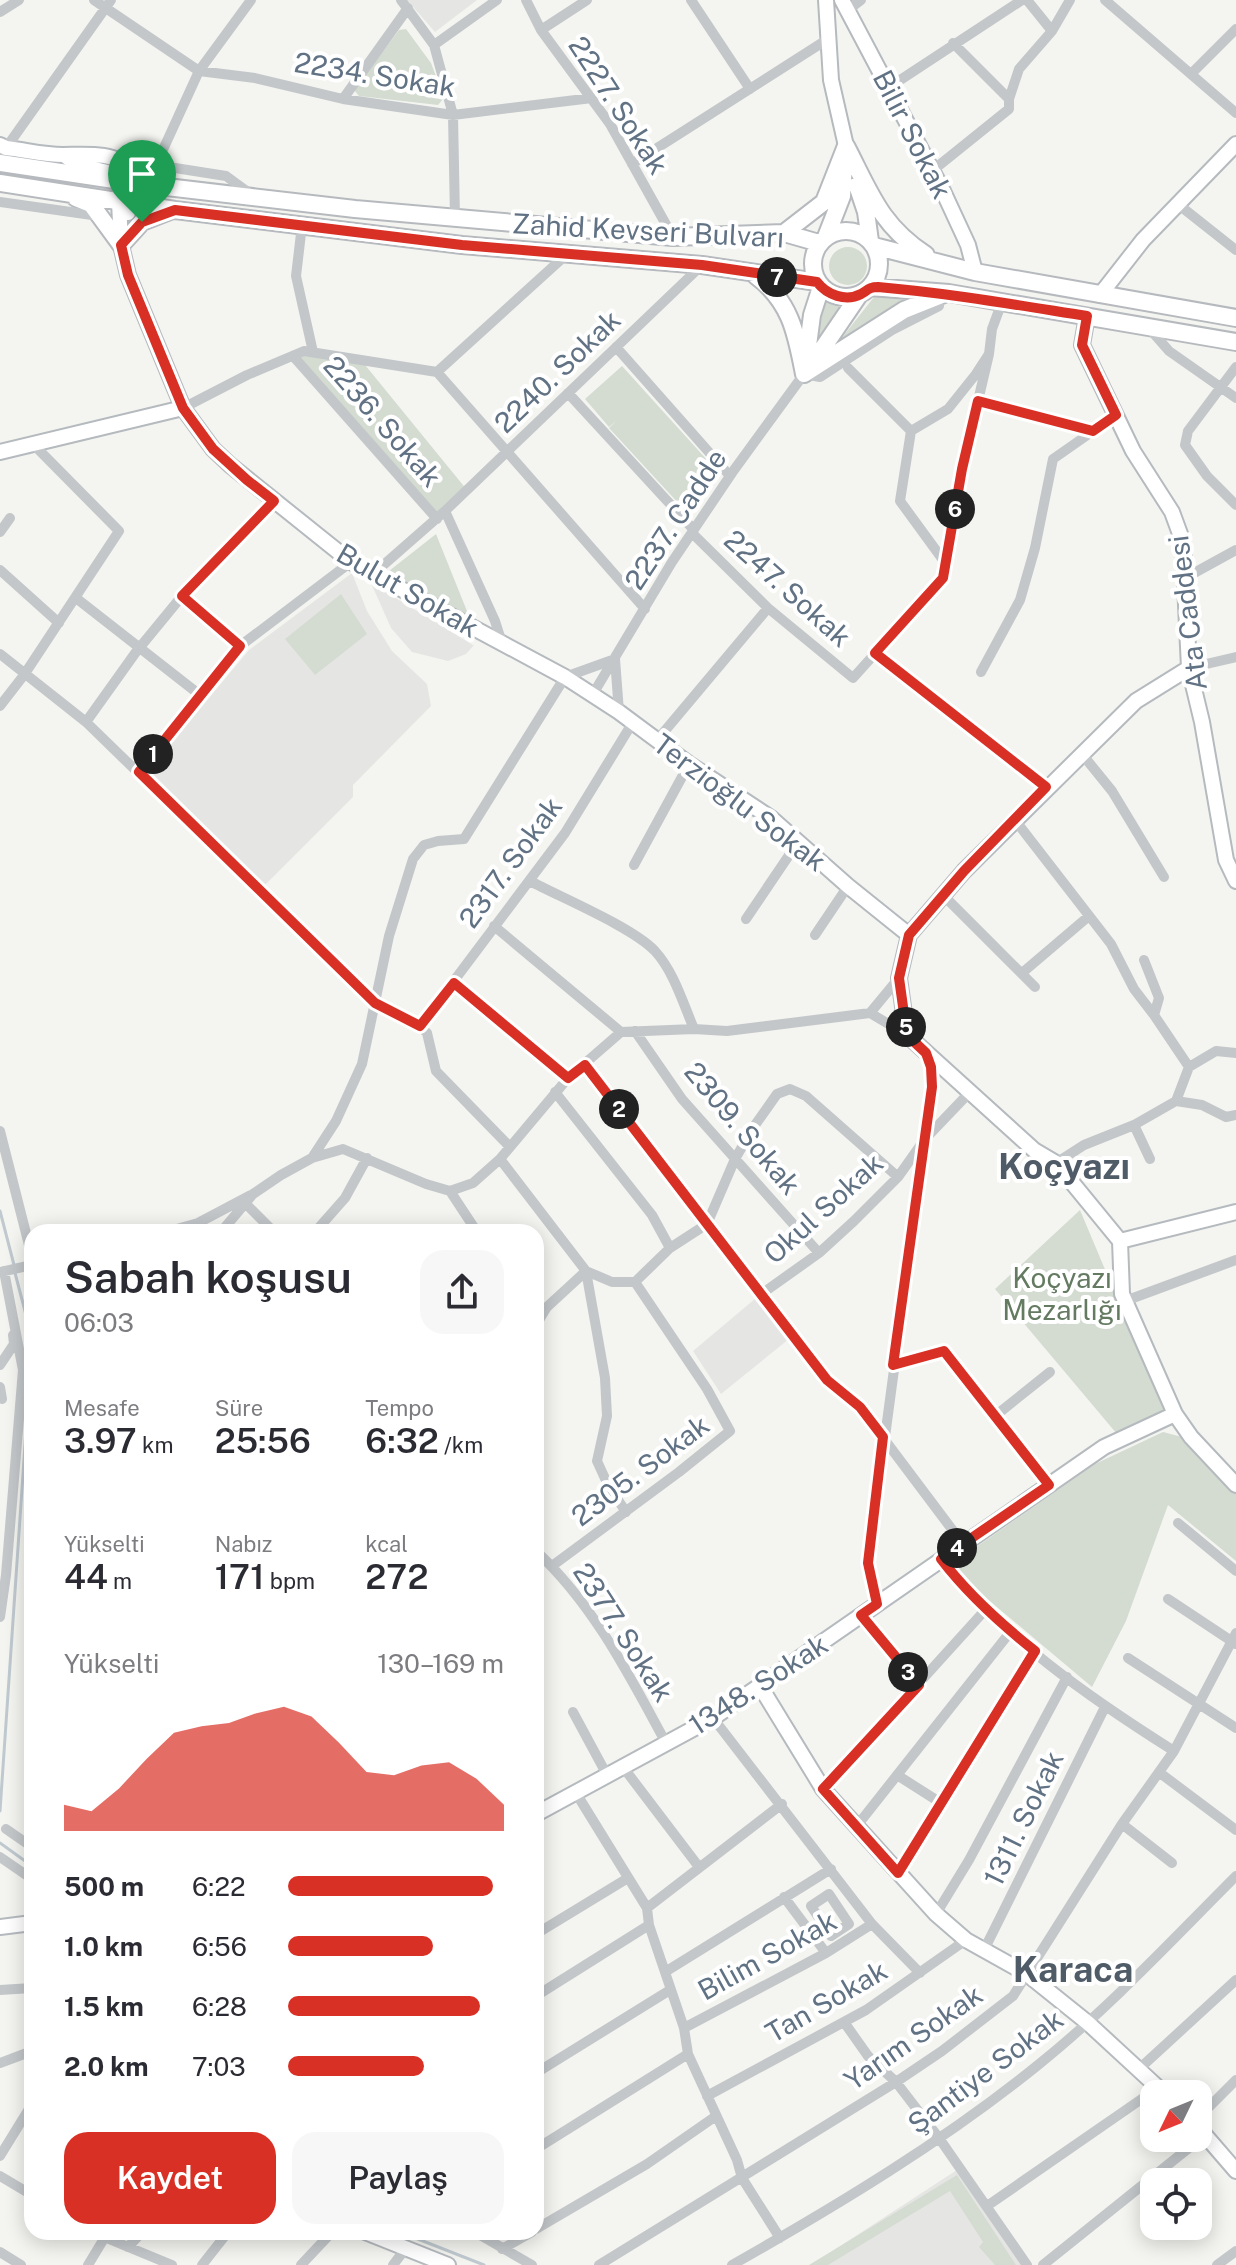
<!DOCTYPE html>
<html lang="tr">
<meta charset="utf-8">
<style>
body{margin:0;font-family:"Public Sans",sans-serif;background:#f7f7f7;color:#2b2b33;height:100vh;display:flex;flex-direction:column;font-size:30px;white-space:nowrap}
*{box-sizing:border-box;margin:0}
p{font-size:26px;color:#7c7c81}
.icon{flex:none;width:44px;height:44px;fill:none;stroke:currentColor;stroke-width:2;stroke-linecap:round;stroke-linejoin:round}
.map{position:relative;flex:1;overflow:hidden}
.panel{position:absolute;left:24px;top:1224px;width:520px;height:1016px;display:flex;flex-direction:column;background:#fff;border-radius:24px;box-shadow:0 4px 20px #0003}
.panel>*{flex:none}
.needle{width:52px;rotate:227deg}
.fabs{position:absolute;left:1140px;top:2080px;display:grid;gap:16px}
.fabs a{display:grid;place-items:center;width:72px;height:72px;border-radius:16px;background:#fff;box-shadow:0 4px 20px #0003;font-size:40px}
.pin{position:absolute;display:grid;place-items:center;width:68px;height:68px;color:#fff;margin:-82px -34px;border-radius:50% 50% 50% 0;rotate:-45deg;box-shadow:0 0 8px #0007}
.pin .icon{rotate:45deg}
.km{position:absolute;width:40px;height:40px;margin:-20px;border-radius:50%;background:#222;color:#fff;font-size:22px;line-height:40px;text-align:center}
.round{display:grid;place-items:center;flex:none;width:84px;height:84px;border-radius:24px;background:#f7f7f7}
.summary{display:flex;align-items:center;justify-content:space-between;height:136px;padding:0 40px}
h1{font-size:44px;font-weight:600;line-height:60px}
.metrics{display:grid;grid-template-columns:repeat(3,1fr);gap:12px;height:136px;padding:8px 40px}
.metrics div{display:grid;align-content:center}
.metrics b{font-size:34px;font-weight:600}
.metrics small{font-size:22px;font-weight:400}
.metrics p{font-size:22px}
.chart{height:224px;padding:16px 40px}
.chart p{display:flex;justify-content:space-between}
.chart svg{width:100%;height:144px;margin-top:8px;fill:#d93025;opacity:.7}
.primary-button{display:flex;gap:16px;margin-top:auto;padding:16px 40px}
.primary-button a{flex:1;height:92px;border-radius:24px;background:#d93025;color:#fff;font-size:32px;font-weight:600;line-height:92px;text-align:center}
.primary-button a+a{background:#f7f7f7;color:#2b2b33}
ul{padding:0 40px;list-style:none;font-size:26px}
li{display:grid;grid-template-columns:128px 96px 1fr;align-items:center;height:60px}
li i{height:20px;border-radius:10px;background:#d93025}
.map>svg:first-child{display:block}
.built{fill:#e5e6e4}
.green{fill:#d4dcd1}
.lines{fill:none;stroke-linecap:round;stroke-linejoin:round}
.stream{stroke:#bfc9cf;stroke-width:3}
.secondary-casing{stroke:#b5babf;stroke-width:18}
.primary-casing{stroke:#b6babe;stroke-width:20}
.street{stroke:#c3c7ca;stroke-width:10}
.secondary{stroke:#fff;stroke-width:14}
.primary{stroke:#fff;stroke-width:16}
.route-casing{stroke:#fff;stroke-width:16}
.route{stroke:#d93025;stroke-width:10}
.labels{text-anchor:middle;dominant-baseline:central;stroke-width:8;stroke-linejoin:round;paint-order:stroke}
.street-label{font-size:28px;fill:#617284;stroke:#fff}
.park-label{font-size:28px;fill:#647a61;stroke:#fff}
.district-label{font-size:36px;font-weight:bold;fill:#505b68;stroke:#fff}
</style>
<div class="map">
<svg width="1236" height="2265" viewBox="0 0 1236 2265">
<rect width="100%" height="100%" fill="#f4f5f0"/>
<!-- built -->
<path class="built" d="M407,0H477L435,32Z
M352,573L367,611L392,651L427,684L431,706L353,785V797L264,886L147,772L249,650Z
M371,583L473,645H474L466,654L448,661L412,652L391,628Z
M756,1298L789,1339L721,1394L693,1351Z
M960,2168L1023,2265H811Z"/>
<!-- green -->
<path class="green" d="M406,29L431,63L444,98L438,105L359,96L354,90L399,30Z
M829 266a19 19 0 1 1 38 0a19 19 0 1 1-38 0Z
M874,297L915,298L833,349Z
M826,299L844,304L818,341L816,339Z
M304,351L361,360L467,490L437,519L293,356Z
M622,366L717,471L680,505L609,428L616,421L609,427L585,399Z
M436,534L471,621L389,571Z
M341,594L367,634L315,675L285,639Z
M1080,1210L1165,1412L1117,1434L995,1289Z
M1163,1432L1186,1438L1236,1494V1561L1168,1505L1126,1621L1092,1687L979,1592L958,1571L962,1557L1095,1464Z
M957,2175L1016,2265H995L979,2247L983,2242L950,2191L828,2265H809Z"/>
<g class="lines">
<!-- stream -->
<path class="stream" d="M0,1211L14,1265
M0,1811L31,1357L30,1330L15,1273
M0,1843L32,1866
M400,2232L484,2265"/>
<!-- secondary casing -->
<g class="secondary-casing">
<path id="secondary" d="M826,0L831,80L846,146
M842,0L943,191L968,245L975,272
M0,145L6,148C25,150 44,155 63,155C81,155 117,151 129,169C137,180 131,201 128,213
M64,155L77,165L116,174L121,181L119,201L121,245L128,275L183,408L213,449L230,465L351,562L565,677L619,712L689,764L771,818L848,886L909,935
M1100,295L1143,240L1236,144
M1087,316L1082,345L1133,451L1172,512L1183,542L1189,668L1202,722L1226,860L1236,881
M0,452L183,408
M1189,668L1136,701L964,871L909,935L899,978L907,1035L1034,1150L1056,1163L1120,1241L1236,1212
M1120,1241L1122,1294L1175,1414L1191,1437L1236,1485
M760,1686L823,1789L936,1914L966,1940L1027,1974L1088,2023L1165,2094
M536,1814L713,1718L1104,1447L1175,1414
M0,1927L32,1923
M1198,2127L1236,2171
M365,2232L448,2265"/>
</g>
<!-- primary casing -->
<g class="primary-casing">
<path id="primary" d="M846,146C870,192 880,225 926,255
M0,163L141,184L355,209L673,237L784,233L819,243
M0,183L175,210L462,245L702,265L817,282
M857,185L866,212L870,241
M76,198L91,204L121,245L142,222L170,211
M813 264a33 33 0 1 1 66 0a33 33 0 1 1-66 0Z
M784,233L824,202L846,146
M826,237L842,196L844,163
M874,246L975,272L1236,318
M755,275C791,302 796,333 804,374
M870,287L949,293L1236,342
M806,361L812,315L821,287
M810,367L859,295
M804,374L904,310L944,294"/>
</g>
<!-- street -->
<path class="street" d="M94,0L199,71L255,78L343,99L453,115L592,98
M251,0L199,71L156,165L226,176L252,195
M401,0L434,45L453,115L455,218
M526,0L541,30L610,124L673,237
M691,0L750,89
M1027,0L1052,31
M1105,0L1236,113
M848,10L861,0
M0,12L19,0
M541,30L587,0
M434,45L497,0
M1192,73L1236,29
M888,88L1022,0
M343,99L408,8
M1009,99L1019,69L1052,31L1070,0
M2,150L6,148L111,0
M632,164L828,39
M131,170L156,165
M932,171L1009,109V99L953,43
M0,202L99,216
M1179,205L1236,250
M302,225L296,276L313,352
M1148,327L1169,351L1236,398
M616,347L730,476
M293,356L437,519
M1236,367L1188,431L1185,445L1207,476L1236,505
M848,368L911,431
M437,372L645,609
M568,393L694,530
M978,401L1093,431
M183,408L247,375L304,351L437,372L567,254
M911,431L948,409L976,374L989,354L992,329L1002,302
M911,431L900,501L946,564
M445,511L702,265
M0,532L10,518
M692,533L768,608L853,678L943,578L962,469L989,354
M0,570L59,623
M372,575L445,511L495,621L502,643
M1185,578L1236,550
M182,596L240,646
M76,598L200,695
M875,653L1046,787
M0,654L86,722L375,1003L420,1026L427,1033L436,1071L509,1146
M1189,668L1236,657
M981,672L1020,600L1035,548L1053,459L1116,415
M593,694L672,562L734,470L804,374L820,377L892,330L939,306
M0,706L24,675L119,531L33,444
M86,722L136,652L182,596L274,501
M658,739L768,608
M1082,754L1112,791L1164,877
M139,772L240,646L351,562
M1015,820L1111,944L1134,989L1154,1015
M634,865L689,764
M530,881C562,898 632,927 655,951C674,972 683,1003 694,1029
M943,895L1035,987
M746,919L798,842
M494,926L621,1032
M815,935L848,886
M1144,960L1159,998L1154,1015L1189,1067
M1022,973L1089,916
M454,983L568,1078
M870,1013L907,1035
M420,1026L565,833L633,722
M635,1031L682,1099L819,1253
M585,1065L827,1380L860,1407L963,1544
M1176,1101L1202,1105L1226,1117L1236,1115
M1134,1125L1150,1159
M0,1131L32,1257
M312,1158L336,1121L362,1064L389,936L413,859L424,845L438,841L464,839L565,677L615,659L619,712
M500,1159L586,1271L612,1282H635L670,1248L652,1215L555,1092
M1056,1163L1084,1145L1134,1125L1176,1101L1189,1067L1216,1051L1236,1053
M450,1191L477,1232
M247,1205L274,1232
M166,1232L198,1223L251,1195
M221,1232L253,1194L281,1175L312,1158L343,1149L426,1184L450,1191L473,1183L500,1159L568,1078L621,1032L694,1029L727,1031L870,1013L899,978
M315,1232L345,1198L367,1158
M670,1248L707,1224L735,1159L753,1128L777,1094L790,1089L806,1096L898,1177
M586,1271L605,1378L607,1416L597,1461L608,1485L626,1512
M0,1272L32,1265
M760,1295L819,1253L854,1221L898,1177L925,1139L969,1093
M1125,1301L1236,1260
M536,1325L547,1307L586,1271
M0,1365L14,1344L13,1335
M893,1365L944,1351L1049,1485
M0,1387L2,1399
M995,1416L1050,1372
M1178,1523L1236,1571
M536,1551C594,1605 629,1675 666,1743
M941,1559C1003,1638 1090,1698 1174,1751
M552,1566L679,1472L730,1431L707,1389L635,1282
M1168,1599L1236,1644
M877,1604L868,1563L932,1087L931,1067L927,1056
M861,1615L919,1685
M0,1617L6,1575L23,1370L4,1271
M1128,1658L1236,1728
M573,1712L607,1775
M713,1718L872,1924L920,1973
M623,1767L699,1867
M1160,1773L1236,1830
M897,1775L941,1803
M823,1789L987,1608
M576,1793L647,1908L649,1925L684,2028L688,2054L737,2160L742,2178L780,2238
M1122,1824L1172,1863
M856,1827L1011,1631
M6,1829L32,1847
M0,1857L32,1879
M898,1873L1035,1651
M829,1894L849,1924L831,1936L811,1906Z
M784,1897L826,1953
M647,1908L782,1804
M936,1914L969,1860L1067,1677
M536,1934L628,1878
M984,1950L1105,1707
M665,1972L831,1869
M0,1990L32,1988
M536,1996L649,1925
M844,2022L868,2056L896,2082L939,2138L1027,2265
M684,2028L826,1953L872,1924
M0,2063L32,2051
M1139,2069L1236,1980
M536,2073L670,1990
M707,2096L866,2010L966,1940
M1198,2118L1236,2080
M536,2149L688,2054
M0,2156L32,2104
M0,2176L32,2195
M987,2206L1159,2087
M536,2229L647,2164L716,2116
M92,2232L172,2265
M468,2232L480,2235L532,2265
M128,2247L142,2232
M502,2249L532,2232
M0,2252L21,2265
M88,2265L105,2237
M202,2265L228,2232
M301,2265L332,2232
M393,2265L406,2248
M599,2265L896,2082L942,2051L1013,1996L1122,1824L1174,1751L1236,1633
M732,2265C838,2205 944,2141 1038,2065C1109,2008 1172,1940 1236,1876
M1043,2265L1205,2135
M1217,2265L1236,2251"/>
<!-- secondary -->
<use href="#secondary" class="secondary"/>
<!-- primary -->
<use href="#primary" class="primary"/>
</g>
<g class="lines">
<!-- route casing -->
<g class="route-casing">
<path id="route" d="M175,210L462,245L702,265L817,282C827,295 846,302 861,294C868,290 869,287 878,287C948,293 1017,305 1087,316L1082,345L1116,415L1093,431L978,401L962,469L943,578L875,653L1046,787L964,871L909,935L899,978L907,1035L926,1053L931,1067L932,1087L893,1365L944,1351L1049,1485L941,1559C967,1593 1001,1624 1035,1651L898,1873L823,1789L919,1685L861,1615L877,1604L868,1563L883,1437L860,1407L827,1380L585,1065L568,1078L454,983L420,1026L375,1003L139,772L240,646L182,596L274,501L247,480L213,449L183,408L128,275L121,245L142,222Z"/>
</g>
<!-- route -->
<use href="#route" class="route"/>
</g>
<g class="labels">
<!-- street labels -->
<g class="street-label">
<text transform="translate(375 74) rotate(9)">2234. Sokak</text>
<text transform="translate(619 105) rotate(57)">2227. Sokak</text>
<text transform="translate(913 134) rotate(63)">Bilir Sokak</text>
<text transform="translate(648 230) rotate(3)">Zahid Kevseri Bulvarı</text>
<text transform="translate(557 371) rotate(-44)">2240. Sokak</text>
<text transform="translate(383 421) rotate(49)">2236. Sokak</text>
<text transform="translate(675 519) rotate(-57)">2237. Cadde</text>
<text transform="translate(788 588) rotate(42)">2247. Sokak</text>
<text transform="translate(408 590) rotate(30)">Bulut Sokak</text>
<text transform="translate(1187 613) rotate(-97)">Ata Caddesi</text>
<text transform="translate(740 802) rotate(37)">Terzioğlu Sokak</text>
<text transform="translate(510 862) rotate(-54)">2317. Sokak</text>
<text transform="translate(743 1128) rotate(50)">2309. Sokak</text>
<text transform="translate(823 1208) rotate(-42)">Okul Sokak</text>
<text transform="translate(640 1470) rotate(-37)">2305. Sokak</text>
<text transform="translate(624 1632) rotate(57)">2377. Sokak</text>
<text transform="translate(758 1684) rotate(-33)">1348. Sokak</text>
<text transform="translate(1023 1818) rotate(-64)">1311. Sokak</text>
<text transform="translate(767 1955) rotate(-29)">Bilim Sokak</text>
<text transform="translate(826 2001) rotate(-30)">Tan Sokak</text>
<text transform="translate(913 2037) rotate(-35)">Yarım Sokak</text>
<text transform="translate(985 2071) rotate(-37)">Şantiye Sokak</text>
</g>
<!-- park labels -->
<g class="park-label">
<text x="1062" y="1277">Koçyazı<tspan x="1062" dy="32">Mezarlığı</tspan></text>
</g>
<!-- district labels -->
<g class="district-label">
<text x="1064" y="1166">Koçyazı</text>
<text x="1073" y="1969">Karaca</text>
</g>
</g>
</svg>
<div class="fabs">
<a><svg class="needle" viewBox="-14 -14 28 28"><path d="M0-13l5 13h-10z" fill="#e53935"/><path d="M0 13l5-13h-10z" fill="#7c7c81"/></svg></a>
<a><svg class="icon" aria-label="locate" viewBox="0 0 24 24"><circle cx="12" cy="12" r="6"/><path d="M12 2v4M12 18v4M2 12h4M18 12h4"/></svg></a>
</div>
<div class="pin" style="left:142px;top:222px;background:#1e9e55"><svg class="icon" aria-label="arrive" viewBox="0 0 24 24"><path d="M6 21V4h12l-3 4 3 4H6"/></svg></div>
<b class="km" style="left:153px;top:754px">1</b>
<b class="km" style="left:619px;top:1109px">2</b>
<b class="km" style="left:908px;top:1672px">3</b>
<b class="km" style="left:957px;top:1548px">4</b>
<b class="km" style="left:906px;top:1027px">5</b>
<b class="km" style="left:955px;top:509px">6</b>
<b class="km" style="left:777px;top:277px">7</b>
<section class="panel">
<div class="summary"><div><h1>Sabah koşusu</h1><p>06:03</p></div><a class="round"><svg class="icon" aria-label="share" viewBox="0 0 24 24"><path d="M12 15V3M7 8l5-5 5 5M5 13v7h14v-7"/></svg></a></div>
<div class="metrics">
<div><p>Mesafe</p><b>3.97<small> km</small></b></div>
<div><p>Süre</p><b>25:56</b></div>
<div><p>Tempo</p><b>6:32<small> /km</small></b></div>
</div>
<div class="metrics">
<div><p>Yükselti</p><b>44<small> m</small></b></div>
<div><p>Nabız</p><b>171<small> bpm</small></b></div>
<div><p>kcal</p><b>272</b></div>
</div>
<div class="chart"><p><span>Yükselti</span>130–169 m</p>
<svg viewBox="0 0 160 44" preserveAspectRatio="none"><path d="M0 44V36L10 38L20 31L30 22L40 14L50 12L60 11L70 8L80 6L90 9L100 17L110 26L120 27L130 24L140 23L150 28L160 36V44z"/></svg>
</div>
<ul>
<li><b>500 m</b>6:22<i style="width:95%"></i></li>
<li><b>1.0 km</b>6:56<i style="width:67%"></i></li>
<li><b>1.5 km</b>6:28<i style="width:89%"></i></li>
<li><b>2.0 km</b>7:03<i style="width:63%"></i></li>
</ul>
<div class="primary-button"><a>Kaydet</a><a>Paylaş</a></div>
</section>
</div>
